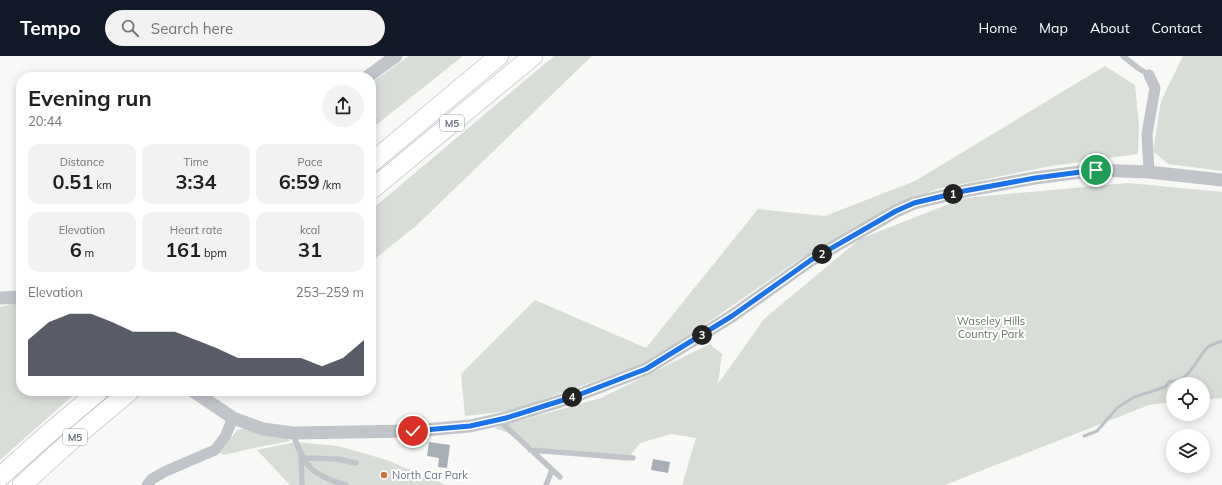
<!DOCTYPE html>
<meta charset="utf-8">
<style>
body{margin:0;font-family:Mulish,sans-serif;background:#f2f2f2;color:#202124;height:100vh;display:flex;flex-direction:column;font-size:15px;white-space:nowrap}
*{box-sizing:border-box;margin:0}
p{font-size:13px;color:#757577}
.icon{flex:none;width:22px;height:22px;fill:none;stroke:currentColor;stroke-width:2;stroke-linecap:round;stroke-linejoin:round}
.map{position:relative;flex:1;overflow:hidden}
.sheet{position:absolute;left:16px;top:16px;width:360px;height:324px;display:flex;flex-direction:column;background:#fff;border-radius:16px;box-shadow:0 2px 10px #0003}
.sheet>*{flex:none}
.fabs{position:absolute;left:1166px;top:321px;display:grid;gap:8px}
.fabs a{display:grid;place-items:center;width:44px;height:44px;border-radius:50%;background:#fff;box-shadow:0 2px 10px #0003;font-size:20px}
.pin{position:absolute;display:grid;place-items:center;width:34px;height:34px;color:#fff;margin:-17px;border:2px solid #fff;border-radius:50%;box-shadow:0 1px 4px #0007}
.km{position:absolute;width:20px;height:20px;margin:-10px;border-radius:50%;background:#222;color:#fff;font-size:11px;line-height:20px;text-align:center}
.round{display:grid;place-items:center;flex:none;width:42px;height:42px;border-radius:21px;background:#f2f2f2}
.summary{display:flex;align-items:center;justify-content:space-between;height:68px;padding:0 12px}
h1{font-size:22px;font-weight:700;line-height:30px}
.stats{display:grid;grid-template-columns:repeat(3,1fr);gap:6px;height:68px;padding:4px 12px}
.stats div{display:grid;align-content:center;border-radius:10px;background:#f2f2f2;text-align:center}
.stats b{font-size:20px;font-weight:700}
.stats small{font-size:11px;font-weight:400}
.stats p{font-size:11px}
.chart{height:112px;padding:8px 12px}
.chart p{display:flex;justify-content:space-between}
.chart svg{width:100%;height:72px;margin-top:4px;fill:#111827;opacity:.7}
header{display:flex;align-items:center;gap:24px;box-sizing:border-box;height:56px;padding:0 20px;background:#111827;color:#fff}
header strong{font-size:19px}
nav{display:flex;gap:22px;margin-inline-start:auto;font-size:14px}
.search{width:280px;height:36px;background:#f2f2f2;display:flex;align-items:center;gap:10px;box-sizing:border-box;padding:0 14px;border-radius:22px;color:#757577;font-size:15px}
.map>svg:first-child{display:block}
.green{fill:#d8ddd7}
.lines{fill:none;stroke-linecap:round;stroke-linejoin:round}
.stream{stroke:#bac2c7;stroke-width:3}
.building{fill:#a8aeb5}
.motorway-casing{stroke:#b5b7bb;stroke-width:20}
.service{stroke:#c1c4c8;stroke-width:5.5}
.minor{stroke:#c1c4c8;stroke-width:11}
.tertiary{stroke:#c1c4c8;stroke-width:13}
.motorway{stroke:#fff;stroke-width:19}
.route-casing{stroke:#fff;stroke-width:8}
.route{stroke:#1a73e8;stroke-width:5}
.poi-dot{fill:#cd7342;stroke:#fff;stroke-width:1.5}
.labels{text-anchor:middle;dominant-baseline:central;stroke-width:4;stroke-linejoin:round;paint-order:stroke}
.shield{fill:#fff;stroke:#989fa9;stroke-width:1}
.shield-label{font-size:10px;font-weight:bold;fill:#6c7684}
.park-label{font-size:11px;fill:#676;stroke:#fff}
.poi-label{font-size:11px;fill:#6c7684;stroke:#fff;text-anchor:start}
</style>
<header>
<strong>Tempo</strong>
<div class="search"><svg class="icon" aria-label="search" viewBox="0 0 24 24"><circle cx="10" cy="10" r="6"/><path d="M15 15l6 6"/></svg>Search here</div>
<nav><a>Home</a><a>Map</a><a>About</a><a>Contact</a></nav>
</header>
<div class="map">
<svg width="1222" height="429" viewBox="0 0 1222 429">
<rect width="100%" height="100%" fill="#f8f9f7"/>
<!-- green -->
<path class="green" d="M409,0H463L371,73V27Z
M554,0H592L417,169L371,206V154Z
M1183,0H1222V115L1168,108L1153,95L1161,45Z
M1105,10L1135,29L1139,70L1138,98L1051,110L937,133L889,153L797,205L652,305L510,355L465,360L461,318L535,244L646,292L758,153L825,160L915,125Z
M1128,127L1222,136V342L1203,344V328H1173V346L1149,349L945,429H682L696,382L671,378L640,387L626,405L542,396L506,376L494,372L601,342L710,288L722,298L718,328L764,263L860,183L964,142Z
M15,247L21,249V335H78L0,404V251Z
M245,372L285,379L290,385L263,390L224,399L220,397L237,374Z
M296,386L338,390L387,404L446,429H290L257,394Z"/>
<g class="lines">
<!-- stream -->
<path class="stream" d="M1084,380L1097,375L1117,352L1134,341L1165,331L1170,325C1189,328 1196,302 1208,291C1211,288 1218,287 1222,285"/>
</g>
<!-- building -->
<path class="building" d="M429,386L450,389L447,412L438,411L439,402L427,400Z
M653,403L670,406L668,417L651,414Z"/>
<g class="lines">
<!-- motorway casing -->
<g class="motorway-casing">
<path id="motorway" d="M371,107L499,0
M371,134L533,0
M0,421L41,384L99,335
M22,429L74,382L130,335"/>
</g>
<!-- service -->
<path class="service" d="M1123,0L1138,12L1149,19
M500,365L560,421
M293,378C305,411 311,419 346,429
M530,394L633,402
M301,398L302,429
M304,402L337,403L356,407
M546,429L552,414"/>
<!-- minor -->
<path class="minor" d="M1149,116L1147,78L1155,32L1149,19
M147,429L152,423L166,415L215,394L225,381L233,362"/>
<!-- tertiary -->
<path class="tertiary" d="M367,21L396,0
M0,242L21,241
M193,335L233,362L263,373L293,377L413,375L470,370L506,362L573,341L646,313L732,260L811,204L896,155L914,147L964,135L1035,122L1096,114L1149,116L1222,124"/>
<!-- motorway -->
<use href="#motorway" class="motorway"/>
</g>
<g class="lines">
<!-- route casing -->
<g class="route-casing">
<path id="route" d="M413,375L470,370L506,362L573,341L646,313L732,260L811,204L896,155L914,147L964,135L1035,122L1096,114"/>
</g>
<!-- route -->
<use href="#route" class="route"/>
</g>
<!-- markers -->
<circle class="poi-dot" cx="384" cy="419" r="4"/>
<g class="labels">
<!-- shield labels -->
<g class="shield">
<rect x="440" y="59" width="24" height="16" rx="3"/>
<rect x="63" y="373" width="24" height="16" rx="3"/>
</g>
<g class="shield-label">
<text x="452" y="67">M5</text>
<text x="75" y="381">M5</text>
</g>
<!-- park labels -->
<g class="park-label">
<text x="991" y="265">Waseley Hills<tspan x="991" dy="13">Country Park</tspan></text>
</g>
<!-- poi labels -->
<g class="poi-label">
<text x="392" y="419">North Car Park</text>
</g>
</g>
</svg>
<div class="fabs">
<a><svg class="icon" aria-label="locate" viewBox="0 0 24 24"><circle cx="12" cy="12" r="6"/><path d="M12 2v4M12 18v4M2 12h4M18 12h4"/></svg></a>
<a><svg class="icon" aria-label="layers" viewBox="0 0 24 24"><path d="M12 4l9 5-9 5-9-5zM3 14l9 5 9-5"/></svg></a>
</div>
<div class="pin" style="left:1096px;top:114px;background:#1e9e55"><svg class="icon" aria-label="arrive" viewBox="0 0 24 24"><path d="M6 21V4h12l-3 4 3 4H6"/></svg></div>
<div class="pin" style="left:413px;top:375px;background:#d93025"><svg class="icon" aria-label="check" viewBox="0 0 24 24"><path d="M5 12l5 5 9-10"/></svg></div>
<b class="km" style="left:953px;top:138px">1</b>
<b class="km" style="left:822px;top:198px">2</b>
<b class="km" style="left:702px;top:279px">3</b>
<b class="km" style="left:572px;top:341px">4</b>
<section class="sheet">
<div class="summary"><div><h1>Evening run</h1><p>20:44</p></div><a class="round"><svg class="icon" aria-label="share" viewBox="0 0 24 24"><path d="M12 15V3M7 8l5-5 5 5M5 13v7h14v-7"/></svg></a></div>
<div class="stats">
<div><p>Distance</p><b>0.51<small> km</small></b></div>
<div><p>Time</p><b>3:34</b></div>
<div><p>Pace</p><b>6:59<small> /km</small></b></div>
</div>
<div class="stats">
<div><p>Elevation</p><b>6<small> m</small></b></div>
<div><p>Heart rate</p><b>161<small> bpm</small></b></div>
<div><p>kcal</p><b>31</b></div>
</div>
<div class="chart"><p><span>Elevation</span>253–259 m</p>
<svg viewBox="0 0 160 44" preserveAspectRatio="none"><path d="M0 44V22L10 11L20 6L30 6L40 11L50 17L60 17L70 17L80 22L90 27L100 33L110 33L120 33L130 33L140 38L150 33L160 22V44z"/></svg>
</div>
</section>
</div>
